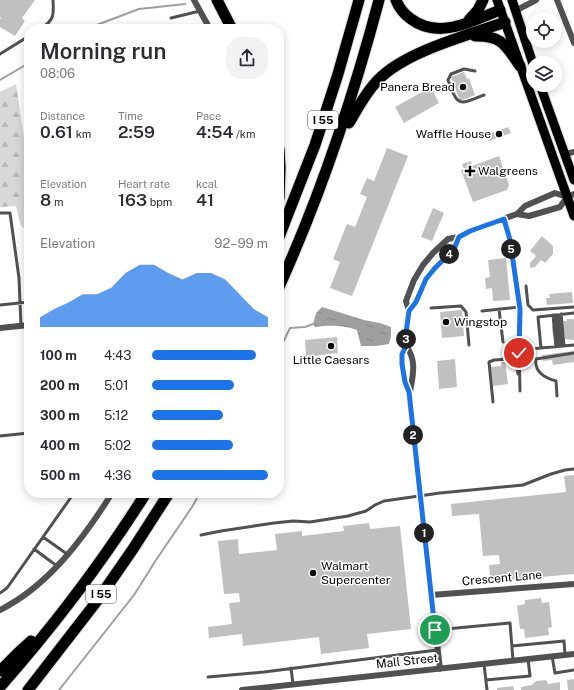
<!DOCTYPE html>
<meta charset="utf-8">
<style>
body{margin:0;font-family:"Public Sans",sans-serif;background:#f2f2f3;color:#2b2b33;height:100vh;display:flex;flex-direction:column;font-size:15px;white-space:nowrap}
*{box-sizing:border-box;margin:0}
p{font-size:13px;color:#7c7c81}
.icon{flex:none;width:22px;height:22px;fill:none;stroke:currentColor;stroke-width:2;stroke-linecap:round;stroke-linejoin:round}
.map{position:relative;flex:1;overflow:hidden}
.panel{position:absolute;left:24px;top:24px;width:260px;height:474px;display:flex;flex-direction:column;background:#fff;border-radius:16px;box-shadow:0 2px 10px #0003}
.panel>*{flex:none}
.fabs{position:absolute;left:526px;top:12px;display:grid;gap:8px}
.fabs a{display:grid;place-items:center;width:36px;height:36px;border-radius:50%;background:#fff;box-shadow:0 2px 10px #0003;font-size:20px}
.pin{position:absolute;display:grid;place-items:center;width:34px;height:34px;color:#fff;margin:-17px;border:2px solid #fff;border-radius:50%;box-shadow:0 1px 4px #0007}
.km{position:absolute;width:20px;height:20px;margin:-10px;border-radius:50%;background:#222;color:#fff;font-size:11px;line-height:20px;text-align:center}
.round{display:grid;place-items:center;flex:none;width:42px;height:42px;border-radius:16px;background:#f2f2f3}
.headline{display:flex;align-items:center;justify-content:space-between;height:68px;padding:0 16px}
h1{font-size:22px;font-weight:600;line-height:30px}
.metrics{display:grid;grid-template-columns:repeat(3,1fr);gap:6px;height:68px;padding:4px 16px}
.metrics div{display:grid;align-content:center}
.metrics b{font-size:17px;font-weight:600}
.metrics small{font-size:11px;font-weight:400}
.metrics p{font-size:11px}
.chart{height:112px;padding:8px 16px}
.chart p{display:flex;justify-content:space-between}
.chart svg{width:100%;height:72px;margin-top:4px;fill:#1a73e8;opacity:.7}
ul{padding:0 16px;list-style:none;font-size:13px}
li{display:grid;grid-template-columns:64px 48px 1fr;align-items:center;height:30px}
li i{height:10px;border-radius:5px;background:#1a73e8}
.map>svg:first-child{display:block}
.forest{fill:url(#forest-firs)}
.water{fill:url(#water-ripples)}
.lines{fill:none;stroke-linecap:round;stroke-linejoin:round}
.stream{stroke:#9f9f9f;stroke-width:2}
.building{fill:#c0c0c0}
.primary-casing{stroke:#dbdbdb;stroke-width:11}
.motorway-casing{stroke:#dbdbdb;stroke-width:13}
.service{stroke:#515151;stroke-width:3}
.minor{stroke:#515151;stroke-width:6}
.primary{stroke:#000;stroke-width:9}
.motorway{stroke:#000;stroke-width:11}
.route-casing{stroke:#fff;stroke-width:8}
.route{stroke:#1a73e8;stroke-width:5}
.poi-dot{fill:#000;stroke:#fff;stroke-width:1.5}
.labels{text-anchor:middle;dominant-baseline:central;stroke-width:3;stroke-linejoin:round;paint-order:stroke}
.shield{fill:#fff;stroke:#4c4c4c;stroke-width:1}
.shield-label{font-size:11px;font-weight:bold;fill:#000}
.poi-label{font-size:12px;fill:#000;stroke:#fff;text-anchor:start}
.street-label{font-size:12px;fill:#000;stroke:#fff}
</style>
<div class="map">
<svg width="574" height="690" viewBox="0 0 574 690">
<defs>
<pattern id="forest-firs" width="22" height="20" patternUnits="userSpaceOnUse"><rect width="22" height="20" fill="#d8d8d8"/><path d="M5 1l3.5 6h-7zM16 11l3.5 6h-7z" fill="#b8b8b8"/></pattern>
<pattern id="water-ripples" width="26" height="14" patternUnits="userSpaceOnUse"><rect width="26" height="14" fill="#9f9f9f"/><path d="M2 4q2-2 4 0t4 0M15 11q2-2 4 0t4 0" fill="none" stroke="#878787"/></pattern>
</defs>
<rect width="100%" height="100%" fill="#fff"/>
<!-- forest -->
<path class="forest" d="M16,84L29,170V232L21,226L16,206L0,207V92Z"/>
<!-- water -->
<path class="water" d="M322,307C336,311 350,316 364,320C374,322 382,323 391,327V336L389,344L376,346H361L357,330C343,325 330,325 315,327L313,324L316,313Z"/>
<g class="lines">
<!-- stream -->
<path class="stream" d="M86,29L139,9L185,4
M0,80L29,63
M279,351L290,328L305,327L313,324
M59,690L134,595L156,560L192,507L200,493"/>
</g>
<!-- building -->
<path class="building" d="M0,0H35L22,18L25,21L15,36L0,27V19L1,18L0,17Z
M464,72L467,79L469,78L475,95L460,101L451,77Z
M431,87L439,103L404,123L395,107Z
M508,127L511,133L489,141L487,135Z
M387,148L408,156L352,296L330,288L340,262L333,259L347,224L355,227L367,197L360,194L367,178L374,181Z
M499,156L509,185L507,190L473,202L461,170L464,169L462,164L471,161L472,166Z
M433,208L444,213L432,241L421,237Z
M542,236L553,246V254L545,263L541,260L535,267L530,268V263L536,256L530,251Z
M506,258L510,300L493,301L492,288L486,289L485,278L490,277L488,260Z
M572,292L573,303L547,305L546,298H550L549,294Z
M462,310L464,336L442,338L440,312Z
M567,319H574V340L565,339V335L553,336L552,326L563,325L562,321H567Z
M337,337L338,353L306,357L305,340Z
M574,351V362L553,365L552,360L543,361L542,355Z
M455,359L457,387L439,389L437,361Z
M501,362H505L508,384L493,386L491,367L501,366Z
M574,475V574L491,582L489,565L500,564L499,555L483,556L479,514L452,516L451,504L566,492L564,476Z
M369,523L370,529L400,526L411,629L367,634L369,648L321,654L319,637L243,646L242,634L209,638L208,627L232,624L229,603L240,602L239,593L224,594L218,541L238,539L239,554L277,550L275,534L302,531V536L344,531L343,526Z
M541,598L542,603L549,602L552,627L548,628L549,635L525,638L524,629H520L517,606L525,604V600Z
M574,679V690H568L567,680Z
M546,680L548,684L560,682V690H521V687L532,685L536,681Z
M513,686L514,690H497V688Z"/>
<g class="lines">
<!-- primary casing -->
<g class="primary-casing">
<path id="primary" d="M497,0L574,216
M512,0L533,64
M540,85L574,180"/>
</g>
<!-- motorway casing -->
<g class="motorway-casing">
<path id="motorway" d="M217,0L232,29
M396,0C399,8 404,14 411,19C439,40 472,21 500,10
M469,20L478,10L483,0
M475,36C502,35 506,46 520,66
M349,123C358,108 365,93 378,80C406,51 467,36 505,22
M279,149L280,168L279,198
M279,237L315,145L338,74L359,0
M279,287C321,194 353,98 379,0
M0,671L19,652L31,641
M0,687C53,627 103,561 146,493
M28,690L97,601L133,549L169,493"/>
</g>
<!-- service -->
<path class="service" d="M171,18L200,11
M40,29C54,21 54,15 53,0
M0,54L29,36
M475,71L464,69L451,74L448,80C458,106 457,106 484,95
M0,213H10L19,278L21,326
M504,219L510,241L520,309L519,342L520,391
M526,286L528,305L533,310L574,307
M0,305L29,302
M431,308L461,306L466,312L469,345
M499,309L503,342
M482,311L519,307
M561,314L564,346
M553,315L556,347
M555,315L559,346
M558,315L561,346
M541,348L538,317L574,313
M519,350L574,345
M557,396L556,381C545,378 534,372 536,359L574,353
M493,402L489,362L494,360L511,359C517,361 517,368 518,374
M0,436L29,433
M201,535L221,531L274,523L293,521L310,522L348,516L366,511L375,505L384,501L440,493L523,485L551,474L565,470L574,469
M43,537L67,554
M34,549L57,566
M0,593L7,588L74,493
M435,630L510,623L513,660
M512,646L564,641L565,655
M552,656L555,673L574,670
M484,664L487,690
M291,668L293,684
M208,677L264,672L437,650
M486,680L530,676L528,659"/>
<!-- minor -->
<path class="minor" d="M194,0L210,29
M557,0L574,43
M515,11L536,0
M565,154L574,152
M517,214L529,216L560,207L567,197L574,194
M409,311L416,302L426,279L435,268L454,249L459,237
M0,328L29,325
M406,346C417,360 413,375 410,392
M431,595L574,584
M0,610C48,586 84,538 112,493
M440,669L420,495L409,392L405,382L402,364V354L406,346L405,333L409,311L406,301L414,280L423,265L433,253L448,239L459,237L470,231L517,214L525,206L555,193L567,197
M242,690L574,654"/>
<!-- primary -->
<use href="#primary" class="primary"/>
<!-- motorway -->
<use href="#motorway" class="motorway"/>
</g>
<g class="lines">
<!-- route casing -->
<g class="route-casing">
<path id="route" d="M435,630L409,392L405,382L402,364V354L406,346V333L409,311L416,302L426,279L435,268L454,249L459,237L470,231L504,219L510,240L520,309L519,353"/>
</g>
<!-- route -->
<use href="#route" class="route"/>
</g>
<!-- markers -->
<g class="poi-dot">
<circle cx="463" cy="87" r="4"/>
<circle cx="499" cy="134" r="4"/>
<path d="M468 165h4v4h4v4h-4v4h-4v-4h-4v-4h4z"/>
<circle cx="446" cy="322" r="4"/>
<circle cx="331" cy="346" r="4"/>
<circle cx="313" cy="573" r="4"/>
</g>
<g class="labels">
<!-- shield labels -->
<g class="shield">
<rect x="308" y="111" width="30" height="18" rx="3"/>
<rect x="86" y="585" width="30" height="18" rx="3"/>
</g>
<g class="shield-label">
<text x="323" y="120">I 55</text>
<text x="101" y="594">I 55</text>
</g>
<!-- poi labels -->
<g class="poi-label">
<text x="455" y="87" text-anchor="end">Panera Bread</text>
<text x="491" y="134" text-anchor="end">Waffle House</text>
<text x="478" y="171">Walgreens</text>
<text x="454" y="322">Wingstop</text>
<text x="331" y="360" text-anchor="middle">Little Caesars</text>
<text x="321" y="566">Walmart<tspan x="321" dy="14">Supercenter</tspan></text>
</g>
<!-- street labels -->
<g class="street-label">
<text transform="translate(502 578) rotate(-5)">Crescent Lane</text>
<text transform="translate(407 661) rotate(-6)">Mall Street</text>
</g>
</g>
</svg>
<div class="fabs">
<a><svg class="icon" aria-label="locate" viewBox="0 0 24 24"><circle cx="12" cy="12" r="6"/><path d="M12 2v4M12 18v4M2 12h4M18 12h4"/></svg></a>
<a><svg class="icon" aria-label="layers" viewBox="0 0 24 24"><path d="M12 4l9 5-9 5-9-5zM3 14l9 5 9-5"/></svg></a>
</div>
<div class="pin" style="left:435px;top:630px;background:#1e9e55"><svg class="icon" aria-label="arrive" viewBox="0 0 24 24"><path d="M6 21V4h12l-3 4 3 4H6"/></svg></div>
<div class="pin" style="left:519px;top:353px;background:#d93025"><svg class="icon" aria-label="check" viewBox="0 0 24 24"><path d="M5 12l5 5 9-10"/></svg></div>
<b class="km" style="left:424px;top:533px">1</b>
<b class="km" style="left:413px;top:435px">2</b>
<b class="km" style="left:406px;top:339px">3</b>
<b class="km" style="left:449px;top:254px">4</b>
<b class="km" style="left:511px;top:249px">5</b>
<section class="panel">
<div class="headline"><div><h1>Morning run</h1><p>08:06</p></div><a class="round"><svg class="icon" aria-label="share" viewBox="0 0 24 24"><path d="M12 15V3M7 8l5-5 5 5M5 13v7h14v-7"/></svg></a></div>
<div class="metrics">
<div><p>Distance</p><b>0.61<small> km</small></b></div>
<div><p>Time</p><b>2:59</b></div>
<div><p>Pace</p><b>4:54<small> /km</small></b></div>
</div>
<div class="metrics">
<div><p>Elevation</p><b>8<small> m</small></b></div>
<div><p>Heart rate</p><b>163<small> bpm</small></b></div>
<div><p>kcal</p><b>41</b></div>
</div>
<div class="chart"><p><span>Elevation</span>92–99 m</p>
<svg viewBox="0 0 160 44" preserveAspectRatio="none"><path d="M0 44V38L10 33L20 29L30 24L40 24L50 20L60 11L70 6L80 6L90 11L100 15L110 11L120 11L130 15L140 24L150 33L160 38V44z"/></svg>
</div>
<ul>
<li><b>100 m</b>4:43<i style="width:90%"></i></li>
<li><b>200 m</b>5:01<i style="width:71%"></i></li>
<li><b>300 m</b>5:12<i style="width:61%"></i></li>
<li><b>400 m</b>5:02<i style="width:70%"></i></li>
<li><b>500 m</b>4:36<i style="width:100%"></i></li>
</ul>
</section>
</div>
